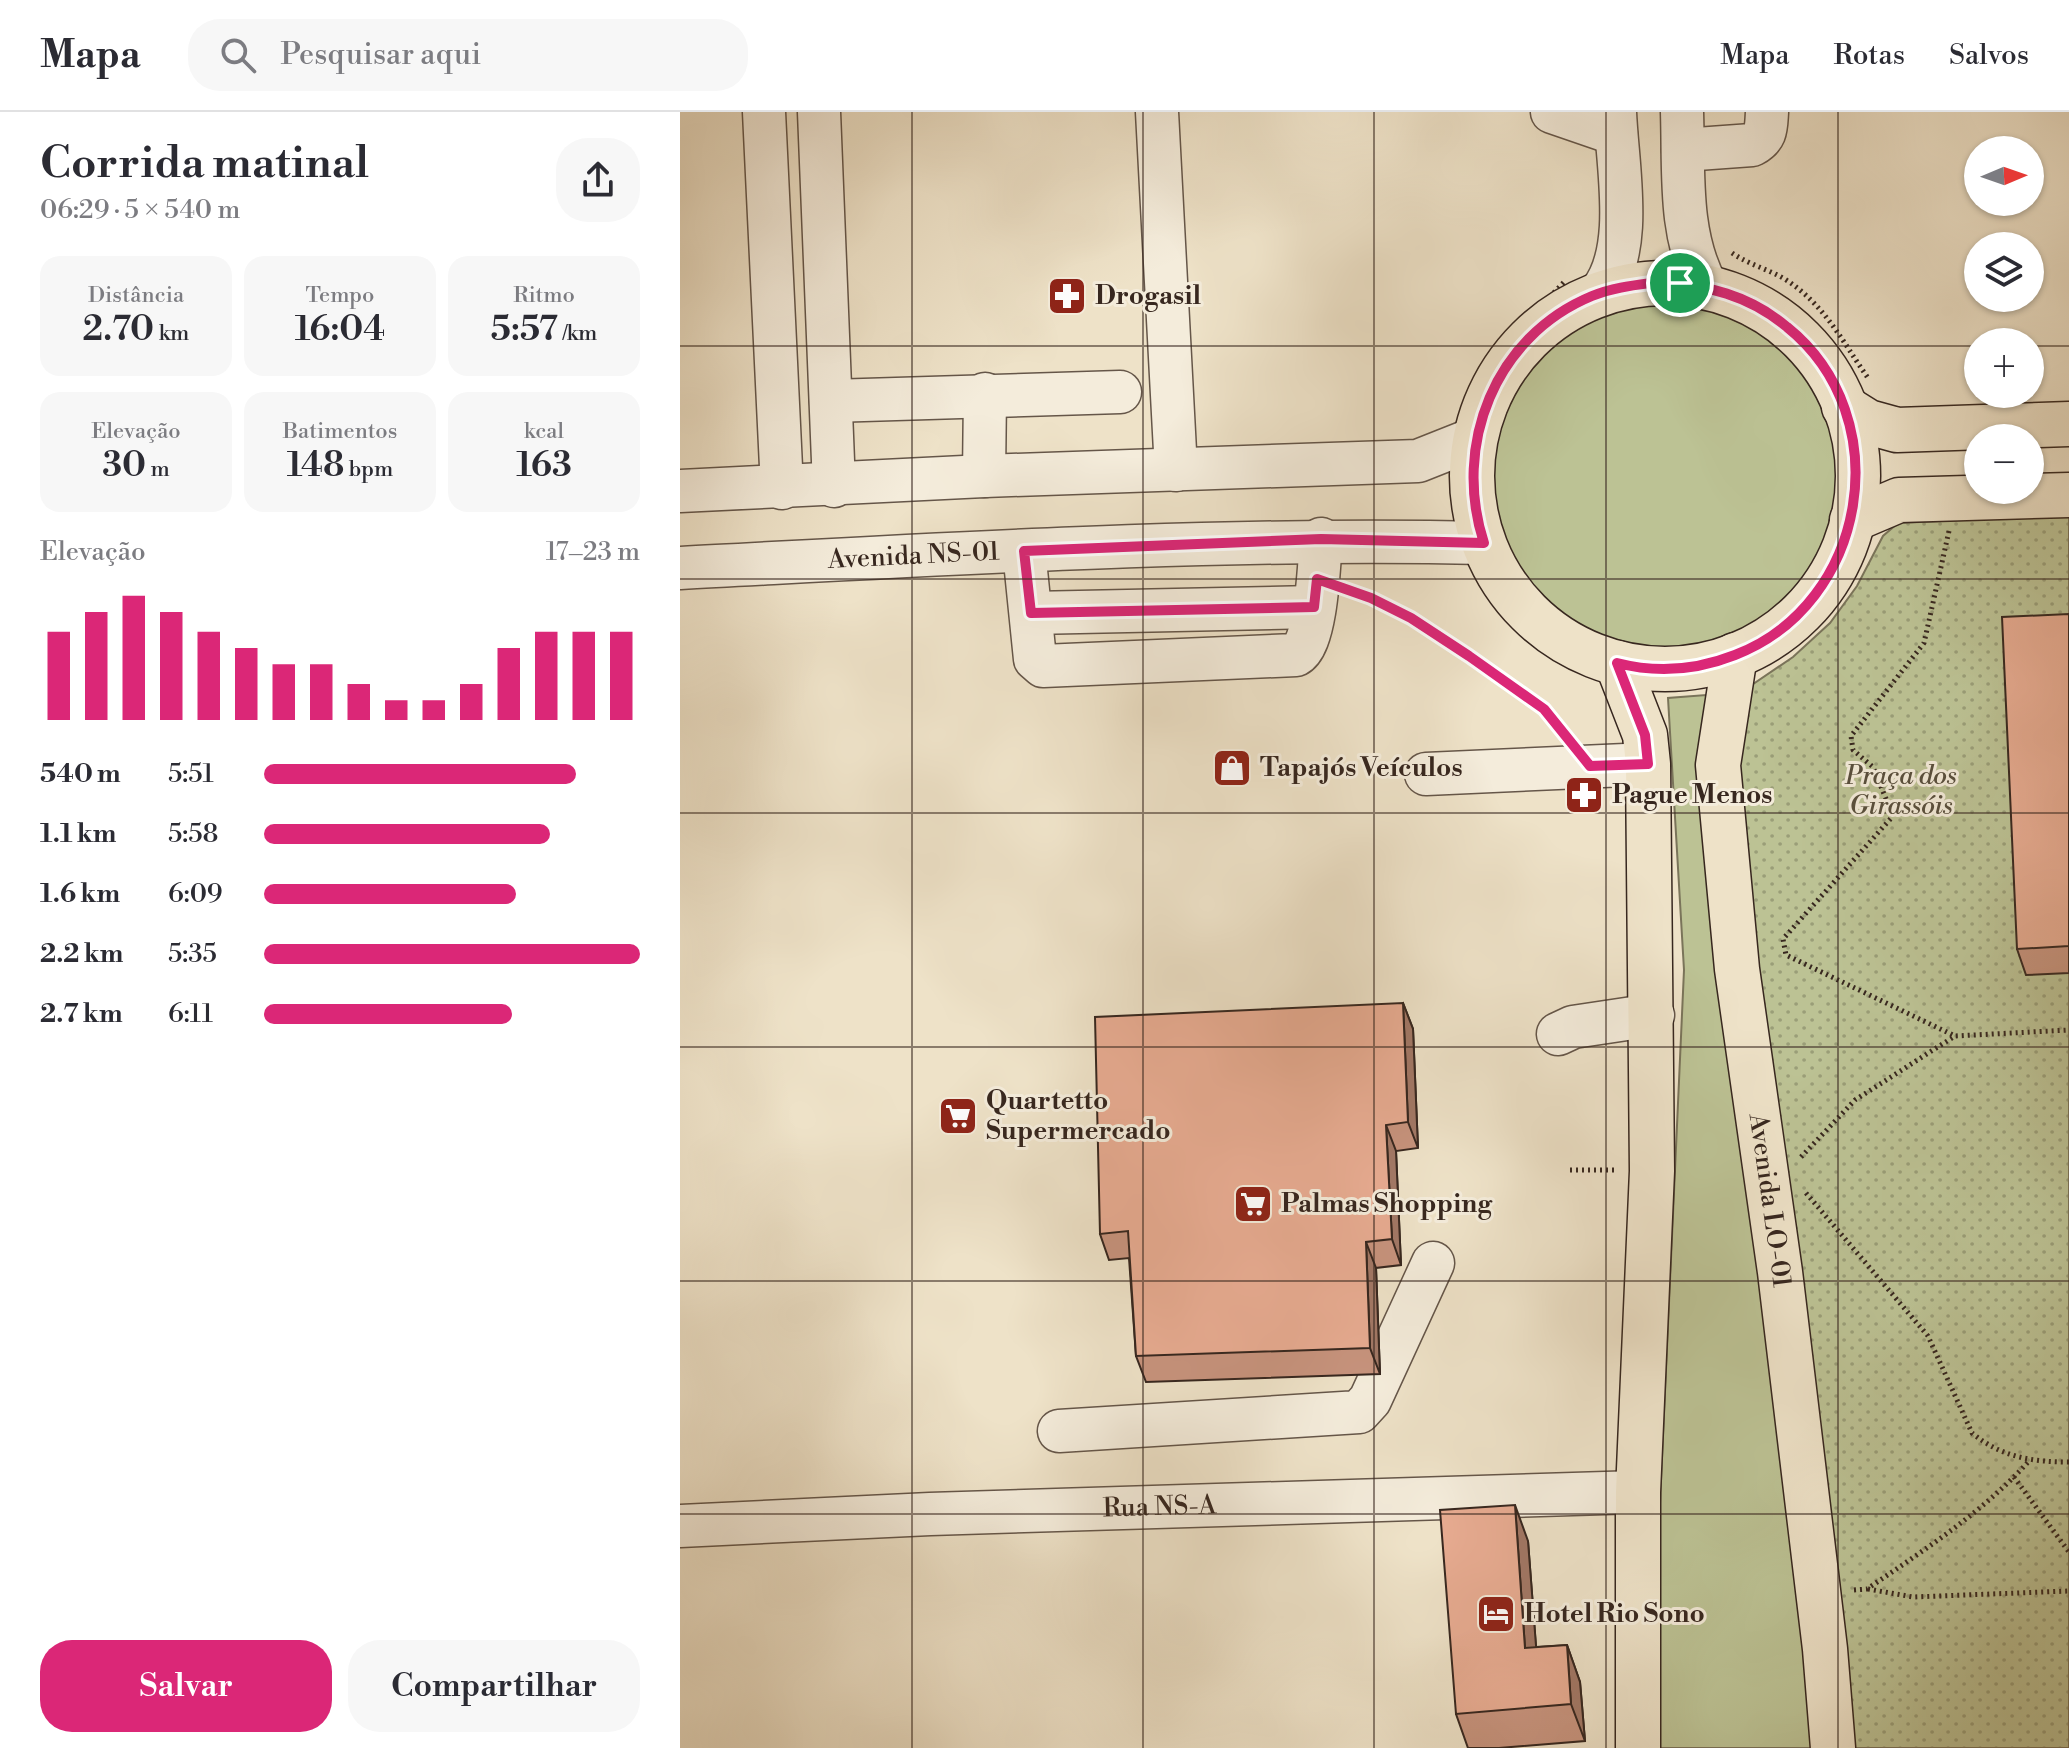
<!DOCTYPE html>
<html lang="pt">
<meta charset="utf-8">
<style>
body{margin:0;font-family:"Libre Bodoni",serif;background:#f7f7f7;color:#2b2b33;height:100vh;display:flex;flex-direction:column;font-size:30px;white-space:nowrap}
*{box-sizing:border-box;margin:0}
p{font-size:26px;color:#7c7c81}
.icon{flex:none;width:44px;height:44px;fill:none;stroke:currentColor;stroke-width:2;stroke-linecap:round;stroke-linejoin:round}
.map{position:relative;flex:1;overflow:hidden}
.side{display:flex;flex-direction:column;background:#fff;width:680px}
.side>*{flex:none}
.needle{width:52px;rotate:88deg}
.buttons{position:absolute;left:1284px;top:24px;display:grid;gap:16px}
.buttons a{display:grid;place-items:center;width:80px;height:80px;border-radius:50%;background:#fff;box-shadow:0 2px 6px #0004;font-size:40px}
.pin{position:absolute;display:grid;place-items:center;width:68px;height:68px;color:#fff;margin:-34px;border:4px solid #fff;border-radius:50%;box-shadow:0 2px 8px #0007}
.round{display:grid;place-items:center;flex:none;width:84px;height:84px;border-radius:32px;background:#f7f7f7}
.summary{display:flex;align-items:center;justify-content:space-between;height:136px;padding:0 40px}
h1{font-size:44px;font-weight:600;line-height:60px}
.metrics{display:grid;grid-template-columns:repeat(3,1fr);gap:12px;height:136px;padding:8px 40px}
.metrics div{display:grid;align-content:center;border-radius:20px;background:#f7f7f7;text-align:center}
.metrics b{font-size:34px;font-weight:600}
.metrics small{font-size:22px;font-weight:400}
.metrics p{font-size:22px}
.chart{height:224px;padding:16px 40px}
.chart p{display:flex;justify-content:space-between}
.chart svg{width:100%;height:144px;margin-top:8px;stroke:#db2777;stroke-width:6}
.cta{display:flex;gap:16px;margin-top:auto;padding:16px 40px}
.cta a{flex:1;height:92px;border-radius:32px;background:#db2777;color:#fff;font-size:32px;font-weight:600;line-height:92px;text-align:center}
.cta a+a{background:#f7f7f7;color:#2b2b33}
ul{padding:0 40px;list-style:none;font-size:26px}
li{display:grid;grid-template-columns:128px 96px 1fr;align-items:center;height:60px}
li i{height:20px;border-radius:10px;background:#db2777}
header{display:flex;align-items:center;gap:48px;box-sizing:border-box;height:112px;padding:0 40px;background:#fff;border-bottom:2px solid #e1e1e2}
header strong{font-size:38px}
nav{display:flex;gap:44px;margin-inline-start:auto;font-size:28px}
.search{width:560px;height:72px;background:#f7f7f7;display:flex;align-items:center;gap:20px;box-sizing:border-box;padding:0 28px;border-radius:32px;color:#7c7c81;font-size:30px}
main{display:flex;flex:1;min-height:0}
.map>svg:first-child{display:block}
.grass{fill:#bcc294;stroke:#7a745a;stroke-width:2}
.park{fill:url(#park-dots);stroke:#7a745a;stroke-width:2}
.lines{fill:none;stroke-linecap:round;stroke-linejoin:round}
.minor-casing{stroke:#655649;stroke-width:45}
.major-casing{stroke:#37271f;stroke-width:47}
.path{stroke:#37271f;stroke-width:5;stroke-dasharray:2 4;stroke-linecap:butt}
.minor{stroke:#f4ecdb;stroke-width:42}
.major{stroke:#eee2c8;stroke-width:44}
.wall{fill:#c7937d;stroke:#37271f;stroke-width:2}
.shaded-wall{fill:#a27866;stroke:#37271f;stroke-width:2}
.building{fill:#e7ab91;stroke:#37271f;stroke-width:2}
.route-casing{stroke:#fff;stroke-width:16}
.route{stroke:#db2777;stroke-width:10}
.grid{fill:none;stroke:#37271f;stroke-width:2;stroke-opacity:0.55}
.labels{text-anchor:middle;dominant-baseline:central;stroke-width:6;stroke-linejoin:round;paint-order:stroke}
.poi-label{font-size:26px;font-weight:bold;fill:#37271f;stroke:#f4ecdb;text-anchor:start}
.street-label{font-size:26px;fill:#37271f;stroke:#f4ecdb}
.park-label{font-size:26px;font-style:italic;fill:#584e3c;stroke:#f4ecdb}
</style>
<header>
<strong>Mapa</strong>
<div class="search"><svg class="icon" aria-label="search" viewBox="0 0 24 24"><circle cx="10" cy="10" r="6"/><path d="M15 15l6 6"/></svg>Pesquisar aqui</div>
<nav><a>Mapa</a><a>Rotas</a><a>Salvos</a></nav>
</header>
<main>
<section class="side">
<div class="summary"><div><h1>Corrida matinal</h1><p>06:29 · 5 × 540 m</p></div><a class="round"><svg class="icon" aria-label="share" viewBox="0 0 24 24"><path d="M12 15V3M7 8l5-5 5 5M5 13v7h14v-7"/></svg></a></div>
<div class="metrics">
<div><p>Distância</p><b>2.70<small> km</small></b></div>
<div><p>Tempo</p><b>16:04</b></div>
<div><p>Ritmo</p><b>5:57<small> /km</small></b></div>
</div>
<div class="metrics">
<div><p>Elevação</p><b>30<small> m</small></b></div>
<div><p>Batimentos</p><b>148<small> bpm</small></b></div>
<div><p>kcal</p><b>163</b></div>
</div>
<div class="chart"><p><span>Elevação</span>17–23 m</p>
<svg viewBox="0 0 160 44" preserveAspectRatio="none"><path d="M5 44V17M15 44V11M25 44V6M35 44V11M45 44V17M55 44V22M65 44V27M75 44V27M85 44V33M95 44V38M105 44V38M115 44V33M125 44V22M135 44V17M145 44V17M155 44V17"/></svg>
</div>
<ul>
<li><b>540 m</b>5:51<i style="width:83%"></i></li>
<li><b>1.1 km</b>5:58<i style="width:76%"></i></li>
<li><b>1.6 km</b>6:09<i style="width:67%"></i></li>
<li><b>2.2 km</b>5:35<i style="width:100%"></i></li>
<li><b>2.7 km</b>6:11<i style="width:66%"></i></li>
</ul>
<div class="cta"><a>Salvar</a><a>Compartilhar</a></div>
</section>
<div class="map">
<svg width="1389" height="1636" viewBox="0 0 1389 1636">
<defs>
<pattern id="park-dots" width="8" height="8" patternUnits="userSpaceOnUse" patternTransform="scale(2)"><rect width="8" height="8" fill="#bcc294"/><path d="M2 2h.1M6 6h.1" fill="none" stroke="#9a9e78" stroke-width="1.8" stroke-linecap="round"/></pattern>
</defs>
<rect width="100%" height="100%" fill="#eee2c8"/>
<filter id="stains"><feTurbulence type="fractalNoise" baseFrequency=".0025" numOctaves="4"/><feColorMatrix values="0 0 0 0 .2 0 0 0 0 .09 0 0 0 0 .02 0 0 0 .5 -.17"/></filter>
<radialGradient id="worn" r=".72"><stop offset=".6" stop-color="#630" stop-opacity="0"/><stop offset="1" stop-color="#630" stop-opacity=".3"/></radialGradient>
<!-- grass -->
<path class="grass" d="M812 365a173 173 0 1 1 346 0a173 173 0 1 1-346 0Z
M1026,583L1028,638L1127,1507L1133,1636H979L974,1524L1004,858L988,586Z"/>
<!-- park -->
<path class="park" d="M1389,403V1636H1162L1056,754L1060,581L1113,545L1150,511L1177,474L1203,424L1218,411Z"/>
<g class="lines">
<!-- minor casing -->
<g class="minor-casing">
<g id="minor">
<path d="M84,0L102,376"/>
<path d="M139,0L154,374"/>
<path d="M477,0L496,358"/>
<path d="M872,0L936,22"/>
<path d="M1002,0C1004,58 998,123 1027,175"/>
<path d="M1003,38L1072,33C1087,25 1086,16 1087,0"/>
<path d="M920,181C955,138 937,53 935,0"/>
<path d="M151,289L440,280"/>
<path d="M304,364L305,282"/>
<path d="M0,379L304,364L738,349L796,326"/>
<path d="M344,439L355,547L363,554L616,543C637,532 639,451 641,427"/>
<path id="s1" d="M0,456C268,442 536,425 804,431"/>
<path d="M351,501L634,495"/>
<path d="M746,662L968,652"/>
<path d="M878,922L893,915L973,903"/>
<path d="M379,1319L679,1300L690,1288L753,1151"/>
<path id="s2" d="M0,1414L250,1402L958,1380"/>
</g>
</g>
<!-- major casing -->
<g class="major-casing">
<g id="major">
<circle cx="985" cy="364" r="193"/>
<path d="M1164,295L1188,310L1217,318L1389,312"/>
<path d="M1172,408L1219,388L1389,383"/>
<path id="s3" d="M1055,543L1038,653L1057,857L1100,1160L1145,1537L1153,1636"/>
<path d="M937,551L965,623L968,652L972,1059L958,1380V1636"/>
</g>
</g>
<!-- path -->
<path class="path" d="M1052,141C1068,152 1087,157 1103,166C1144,191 1162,229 1188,266
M784,292L811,246L886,168
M1269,419L1244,531L1171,624L1173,638L1193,655L1213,704L1103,827L1106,843L1275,924
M669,478C726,497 850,574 885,621
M1121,1045L1175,988L1275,924L1389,918
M890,1058H937
M1126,1081L1248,1224L1292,1321C1321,1345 1352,1350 1389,1350
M1334,1365L1389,1440
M1188,1477L1233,1485L1389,1479
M1174,1478L1187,1477C1244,1438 1302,1401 1348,1350"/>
<!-- minor -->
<use href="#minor" class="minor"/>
<!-- major -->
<use href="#major" class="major"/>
</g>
<!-- wall -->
<path class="wall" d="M1389,502V861L1346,863L1337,837Z
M723,891L733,917L738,1036L716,1039L721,1153L696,1156L700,1262L466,1270L456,1244L449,1146L429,1148L420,1122Z
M848,1429L856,1535L887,1533L900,1570L905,1629L819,1636H788L776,1602Z"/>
<!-- shaded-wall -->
<path class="shaded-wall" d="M723,891L733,917L738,1036L728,1010Z
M706,1013L716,1039L721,1153L712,1127Z
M686,1130L696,1156L700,1262L690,1236Z
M835,1393L848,1429L859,1573L845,1536Z
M887,1533L900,1570L905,1629L891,1592Z"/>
<!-- building -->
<path class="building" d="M1389,502V834L1337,837L1322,505Z
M723,891L728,1010L706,1013L712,1127L686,1130L690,1236L456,1244L448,1119L420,1122L415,905Z
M835,1393L845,1536L887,1533L891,1592L776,1602L760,1398Z"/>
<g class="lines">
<!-- route casing -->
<g class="route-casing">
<path id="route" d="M978,170C1027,173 1069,183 1107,215C1219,305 1188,492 1055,543C1017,558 976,561 937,551L965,623L968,652L910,654L864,597L789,544L731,506L691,486L637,467L634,495L351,501L344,439L641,427L804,431C772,333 815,224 912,184C934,175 956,173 978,170Z"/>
</g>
<!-- route -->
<use href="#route" class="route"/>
</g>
<!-- grid -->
<path class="grid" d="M232,0V1636M463,0V1636M694,0V1636M926,0V1636M1158,0V1636M0,234H1298M1350,234H1389M0,467H1389M0,701H1389M0,935H1389M0,1169H1389M0,1402H1389"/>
<!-- icons -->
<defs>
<g id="pharmacy-square" transform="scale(2)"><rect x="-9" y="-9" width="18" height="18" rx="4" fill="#8f2418" stroke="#f4ecdb"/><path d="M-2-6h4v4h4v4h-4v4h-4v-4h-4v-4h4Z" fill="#fff"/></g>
<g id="shop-square" transform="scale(2)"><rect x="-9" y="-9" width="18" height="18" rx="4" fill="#8f2418" stroke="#f4ecdb"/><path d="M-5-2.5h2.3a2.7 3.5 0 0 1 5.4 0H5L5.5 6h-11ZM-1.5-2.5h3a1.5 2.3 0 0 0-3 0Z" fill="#fff"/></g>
<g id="supermarket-square" transform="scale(2)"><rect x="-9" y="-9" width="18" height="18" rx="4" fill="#8f2418" stroke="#f4ecdb"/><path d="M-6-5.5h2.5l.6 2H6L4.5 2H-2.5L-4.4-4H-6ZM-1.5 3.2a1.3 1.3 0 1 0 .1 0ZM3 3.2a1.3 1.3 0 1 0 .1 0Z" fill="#fff"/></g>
<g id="hotel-square" transform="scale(2)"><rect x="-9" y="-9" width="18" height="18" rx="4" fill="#8f2418" stroke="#f4ecdb"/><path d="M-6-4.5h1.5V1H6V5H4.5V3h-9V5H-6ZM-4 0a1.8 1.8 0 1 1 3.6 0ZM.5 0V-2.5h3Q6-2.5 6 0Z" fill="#fff"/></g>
</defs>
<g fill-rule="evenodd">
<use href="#pharmacy-square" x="387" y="184"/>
<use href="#shop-square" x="552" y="656"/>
<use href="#pharmacy-square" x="904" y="683"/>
<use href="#supermarket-square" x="278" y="1004"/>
<use href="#supermarket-square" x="573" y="1092"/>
<use href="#hotel-square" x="816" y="1502"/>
</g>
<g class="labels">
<!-- poi labels -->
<g class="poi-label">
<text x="415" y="184">Drogasil</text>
<text x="580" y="656">Tapajós Veículos</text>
<text x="932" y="683">Pague Menos</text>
<text x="306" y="989">Quartetto<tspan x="306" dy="30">Supermercado</tspan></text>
<text x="601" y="1092">Palmas Shopping</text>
<text x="844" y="1502">Hotel Rio Sono</text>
</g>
<!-- street labels -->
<g class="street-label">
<text stroke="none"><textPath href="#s1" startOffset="234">Avenida NS-01</textPath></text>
<text stroke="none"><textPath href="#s3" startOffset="550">Avenida LO-01</textPath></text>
<text stroke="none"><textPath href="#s2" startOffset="480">Rua NS-A</textPath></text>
</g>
<!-- park labels -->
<g class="park-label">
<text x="1221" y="664">Praça dos<tspan x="1221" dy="30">Girassóis</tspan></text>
</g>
</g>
<rect width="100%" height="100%" filter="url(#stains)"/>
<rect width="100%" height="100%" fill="url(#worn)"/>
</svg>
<div class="buttons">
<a><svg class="needle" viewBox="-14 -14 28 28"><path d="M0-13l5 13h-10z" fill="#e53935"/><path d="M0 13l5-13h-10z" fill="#7c7c81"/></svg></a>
<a><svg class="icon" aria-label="layers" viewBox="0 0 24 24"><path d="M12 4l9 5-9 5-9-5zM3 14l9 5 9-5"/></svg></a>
<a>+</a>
<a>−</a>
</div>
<div class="pin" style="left:1000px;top:171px;background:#1e9e55"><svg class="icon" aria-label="arrive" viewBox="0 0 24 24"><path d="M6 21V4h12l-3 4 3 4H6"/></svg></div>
</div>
</main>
